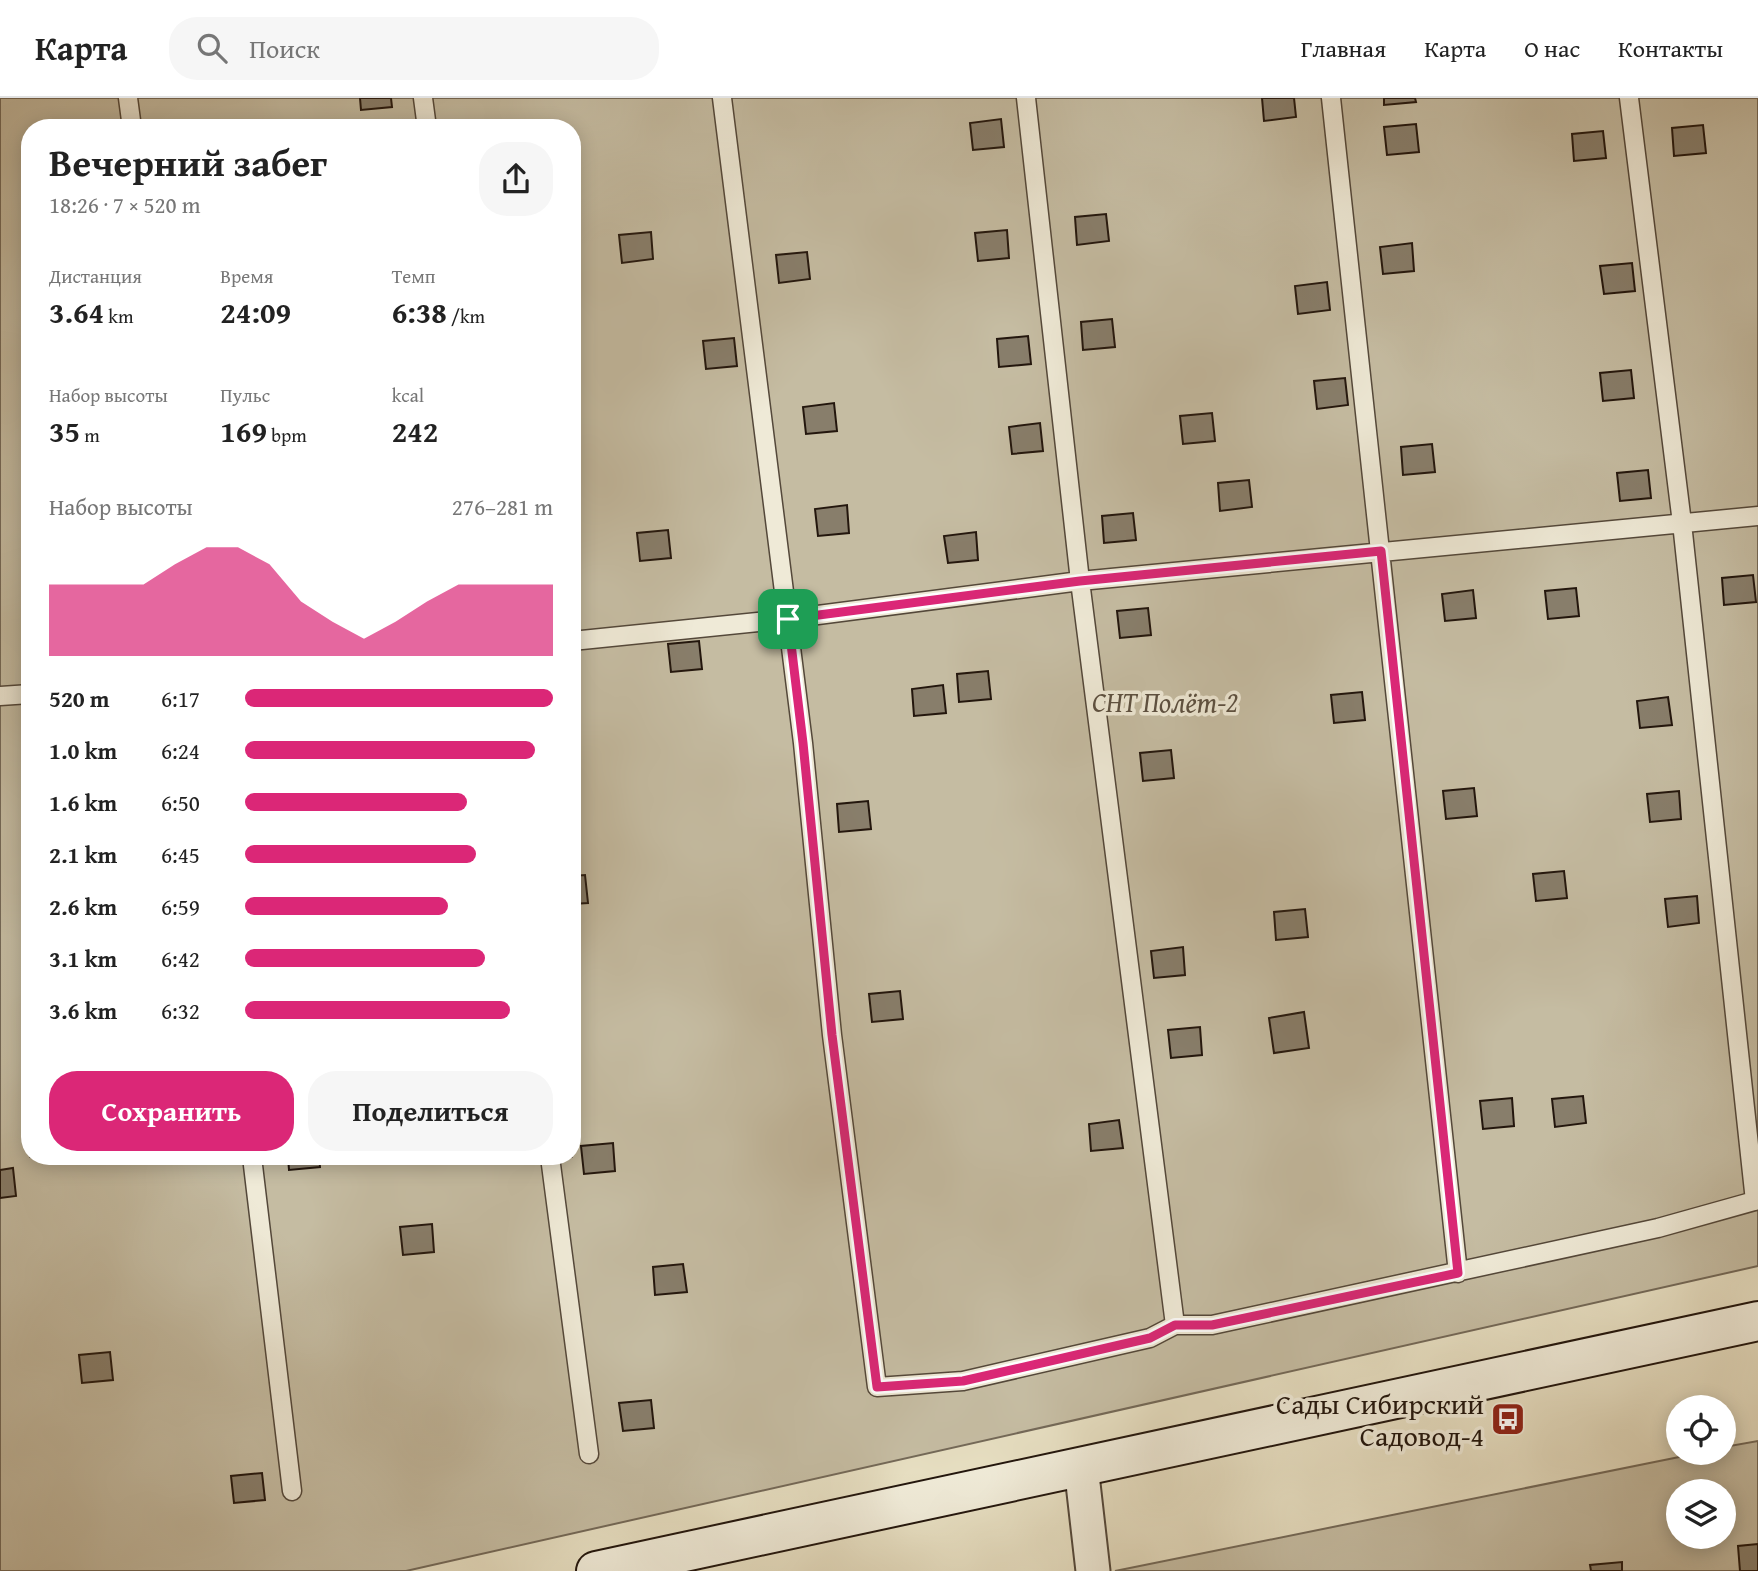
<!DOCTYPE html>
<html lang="ru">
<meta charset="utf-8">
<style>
body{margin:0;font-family:"Gentium Book Plus",serif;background:#f6f6f6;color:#222;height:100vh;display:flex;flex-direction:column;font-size:26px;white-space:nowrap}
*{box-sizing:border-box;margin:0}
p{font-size:23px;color:#767676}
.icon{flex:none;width:38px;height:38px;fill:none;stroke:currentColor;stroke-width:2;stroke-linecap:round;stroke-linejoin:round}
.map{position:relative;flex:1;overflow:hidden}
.side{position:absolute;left:21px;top:21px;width:560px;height:1046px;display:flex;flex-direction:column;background:#fff;border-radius:28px;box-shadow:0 4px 18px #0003}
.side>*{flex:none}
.buttons{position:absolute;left:1666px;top:1297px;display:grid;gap:14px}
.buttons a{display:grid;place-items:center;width:70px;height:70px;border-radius:50%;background:#fff;box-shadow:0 4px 18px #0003;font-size:35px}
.pin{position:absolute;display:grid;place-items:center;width:60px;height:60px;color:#fff;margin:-30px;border-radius:14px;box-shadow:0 4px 10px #0006}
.round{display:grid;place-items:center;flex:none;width:74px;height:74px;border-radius:28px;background:#f6f6f6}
.head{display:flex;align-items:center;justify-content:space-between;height:119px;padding:0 28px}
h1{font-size:38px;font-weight:800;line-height:52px}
.metrics{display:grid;grid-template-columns:repeat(3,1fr);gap:10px;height:119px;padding:7px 28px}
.metrics div{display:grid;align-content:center}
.metrics b{font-size:30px;font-weight:800}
.metrics small{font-size:19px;font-weight:400}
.metrics p{font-size:19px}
.chart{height:196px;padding:14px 28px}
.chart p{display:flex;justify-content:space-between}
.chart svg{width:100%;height:126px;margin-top:7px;fill:#db2777;opacity:.7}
.cta{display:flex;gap:14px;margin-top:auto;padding:14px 28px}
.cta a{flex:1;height:80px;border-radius:28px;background:#db2777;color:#fff;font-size:28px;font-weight:800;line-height:80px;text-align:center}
.cta a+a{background:#f6f6f6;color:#222}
ul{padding:0 28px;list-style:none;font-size:23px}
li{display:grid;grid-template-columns:112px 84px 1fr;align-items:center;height:52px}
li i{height:18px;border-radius:9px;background:#db2777}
header{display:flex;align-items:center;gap:42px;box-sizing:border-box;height:98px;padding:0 35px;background:#fff;border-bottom:2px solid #e0e0e0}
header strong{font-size:33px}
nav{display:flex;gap:38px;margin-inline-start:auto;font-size:24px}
.search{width:490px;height:63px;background:#f6f6f6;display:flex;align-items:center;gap:18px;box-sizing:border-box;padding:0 24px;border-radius:28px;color:#767676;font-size:26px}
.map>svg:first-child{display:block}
.green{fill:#c5bca2;stroke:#746958;stroke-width:2;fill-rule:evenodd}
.building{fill:#887e6b;stroke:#23160d;stroke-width:2}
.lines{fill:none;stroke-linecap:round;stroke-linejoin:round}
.lane-casing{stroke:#54483a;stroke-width:21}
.street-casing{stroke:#54483a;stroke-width:37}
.secondary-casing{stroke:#23160d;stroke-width:42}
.lane{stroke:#efead7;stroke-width:18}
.street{stroke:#efead7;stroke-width:33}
.secondary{stroke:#efead7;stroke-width:38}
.route-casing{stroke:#fff;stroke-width:14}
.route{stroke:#db2777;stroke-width:9}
.labels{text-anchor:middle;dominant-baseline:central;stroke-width:7;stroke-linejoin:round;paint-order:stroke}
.park-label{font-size:28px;font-style:italic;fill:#5c5041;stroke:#efead7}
.poi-label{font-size:28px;fill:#23160d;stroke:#efead7;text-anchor:end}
</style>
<header>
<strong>Карта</strong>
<div class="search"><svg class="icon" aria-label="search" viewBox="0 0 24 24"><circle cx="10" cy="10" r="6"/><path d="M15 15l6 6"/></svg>Поиск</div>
<nav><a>Главная</a><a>Карта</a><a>О нас</a><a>Контакты</a></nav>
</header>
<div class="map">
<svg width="1758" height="1473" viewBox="0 0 1758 1473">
<rect width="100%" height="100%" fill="#e6dec1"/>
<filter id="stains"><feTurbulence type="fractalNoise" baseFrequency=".00286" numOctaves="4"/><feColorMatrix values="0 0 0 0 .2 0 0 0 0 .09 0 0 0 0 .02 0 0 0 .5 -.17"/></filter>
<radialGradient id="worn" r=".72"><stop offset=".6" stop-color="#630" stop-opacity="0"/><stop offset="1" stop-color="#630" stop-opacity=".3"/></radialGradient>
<!-- green -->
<path class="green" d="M0,0H1758V1168L406,1473H0ZM30,30H572V1059H30Z
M1758,1343V1473H1115L1699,1355L1724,1354V1349ZM1678,1393H1724V1438H1678Z"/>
<!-- building -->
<path class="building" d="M360,0H391L392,9L361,12Z
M1262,0H1294L1296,19L1264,23Z
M1384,0H1415L1416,4L1384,7Z
M1001,21L1004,49L973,52L970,25Z
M1416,26L1419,54L1387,57L1384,29Z
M1703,27L1706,55L1674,58L1672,30Z
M1603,33L1606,60L1574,63L1572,36Z
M1106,116L1109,143L1077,147L1075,119Z
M1007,132L1009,160L978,163L975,135Z
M651,134L653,161L622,165L619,137Z
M1412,145L1414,173L1383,176L1380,149Z
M807,154L810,181L779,185L776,157Z
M1632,165L1635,193L1604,196L1600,168Z
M1327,184L1330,212L1298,216L1295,188Z
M1112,221L1115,249L1083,252L1081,224Z
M1028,238L1031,266L999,269L997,241Z
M734,240L737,268L706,271L703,243Z
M1631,272L1634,300L1603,303L1600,275Z
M1345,280L1348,307L1317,311L1314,283Z
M834,305L837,333L806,336L803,309Z
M1212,315L1215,343L1183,346L1180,318Z
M1040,325L1043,353L1012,356L1009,329Z
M1432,346L1435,374L1403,377L1401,349Z
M1648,372L1651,400L1620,403L1617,375Z
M1249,382L1252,409L1220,413L1218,385Z
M847,407L849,435L818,438L815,411Z
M1133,415L1136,442L1104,445L1102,418Z
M668,432L671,460L640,463L637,435Z
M976,434L978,462L948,465L944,438Z
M1753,477L1756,504L1724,507L1722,480Z
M1576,490L1579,518L1548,521L1545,493Z
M1473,492L1476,520L1445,523L1442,496Z
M1148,510L1151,537L1120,540L1117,513Z
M699,543L702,571L671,574L668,546Z
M988,573L991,601L959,604L957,576Z
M943,587L946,615L914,618L912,591Z
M1362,594L1365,622L1334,625L1331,597Z
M1668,599L1672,627L1640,630L1637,603Z
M1171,652L1174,680L1143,683L1140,655Z
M1474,690L1477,718L1446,721L1443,693Z
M1679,693L1681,721L1650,724L1647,696Z
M868,703L871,731L839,734L837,706Z
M1564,773L1567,800L1536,803L1533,776Z
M585,777L588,805L572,806V778Z
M1697,798L1699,825L1668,829L1665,801Z
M1305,811L1308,839L1276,842L1274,814Z
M1183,849L1185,877L1154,880L1151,853Z
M900,893L903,921L872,924L869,896Z
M1304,914L1309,950L1274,955L1269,920Z
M1200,929L1202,957L1171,960L1168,932Z
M1583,998L1586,1025L1555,1029L1552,1001Z
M1512,1000L1514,1028L1483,1031L1480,1003Z
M1119,1022L1123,1050L1091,1053L1089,1026Z
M613,1045L615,1073L584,1076L581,1048Z
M288,1059H319L320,1069L289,1072Z
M13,1070L16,1098L0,1100V1072Z
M432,1126L434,1154L403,1157L400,1129Z
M683,1166L687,1194L655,1197L653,1169Z
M110,1254L113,1282L82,1285L79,1257Z
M651,1302L654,1330L623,1333L619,1305Z
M262,1375L265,1402L234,1405L231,1378Z
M1758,1446V1473H1740L1738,1448Z
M1622,1464V1473H1591L1590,1467Z"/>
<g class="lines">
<!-- lane casing -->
<g class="lane-casing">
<path id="lane" d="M128,0L132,30
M423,0L427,30
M722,0L803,645L832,937L877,1289L963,1283L1150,1240L1175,1227H1212L1658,1130L1758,1102
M1026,0L1080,483L1175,1227
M1331,0L1458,1175
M1629,0L1682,425L1755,1103
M572,543L787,521L1080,483L1758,418
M0,598L30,596
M252,1059L292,1393
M550,1059L589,1356"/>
</g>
<!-- street casing -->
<g class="street-casing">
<path id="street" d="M1081,1368L1093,1473"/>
</g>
<!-- secondary casing -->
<g class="secondary-casing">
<path id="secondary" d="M596,1473L1758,1223"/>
</g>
<!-- lane -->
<use href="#lane" class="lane"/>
<!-- street -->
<use href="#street" class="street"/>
<!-- secondary -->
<use href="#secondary" class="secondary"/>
</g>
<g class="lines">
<!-- route casing -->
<g class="route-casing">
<path id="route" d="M1381,453L1458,1175L1212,1227H1175L1150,1240L963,1283L877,1289L832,937L803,645L788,521L1080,483Z"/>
</g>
<!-- route -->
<use href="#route" class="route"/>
</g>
<!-- icons -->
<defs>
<g id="bus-square" transform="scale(1.75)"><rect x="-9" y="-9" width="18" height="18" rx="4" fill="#8f2418" stroke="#efead7"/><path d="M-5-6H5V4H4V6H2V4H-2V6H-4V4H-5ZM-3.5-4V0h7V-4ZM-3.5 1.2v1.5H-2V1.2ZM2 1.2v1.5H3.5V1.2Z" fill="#fff"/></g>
</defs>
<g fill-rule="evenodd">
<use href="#bus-square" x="1508" y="1321"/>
</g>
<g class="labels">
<!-- park labels -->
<g class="park-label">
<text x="1165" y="603">СНТ Полёт-2</text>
</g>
<!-- poi labels -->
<g class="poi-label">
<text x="1484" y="1305">Сады Сибирский<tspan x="1484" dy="32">Садовод-4</tspan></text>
</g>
</g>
<rect width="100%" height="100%" filter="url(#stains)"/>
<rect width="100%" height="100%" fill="url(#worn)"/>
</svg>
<div class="buttons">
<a><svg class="icon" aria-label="locate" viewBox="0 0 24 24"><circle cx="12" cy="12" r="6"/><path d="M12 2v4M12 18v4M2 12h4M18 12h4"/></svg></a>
<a><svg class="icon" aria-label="layers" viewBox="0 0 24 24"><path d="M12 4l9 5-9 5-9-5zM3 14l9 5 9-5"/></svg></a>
</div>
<div class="pin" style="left:788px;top:521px;background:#1e9e55"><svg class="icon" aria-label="arrive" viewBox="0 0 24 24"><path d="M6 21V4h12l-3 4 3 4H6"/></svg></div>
<section class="side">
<div class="head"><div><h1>Вечерний забег</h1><p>18:26 · 7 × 520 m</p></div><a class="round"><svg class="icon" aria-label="share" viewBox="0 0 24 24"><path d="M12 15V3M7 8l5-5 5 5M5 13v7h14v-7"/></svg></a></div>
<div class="metrics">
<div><p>Дистанция</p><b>3.64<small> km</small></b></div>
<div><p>Время</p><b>24:09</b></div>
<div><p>Темп</p><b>6:38<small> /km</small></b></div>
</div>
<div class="metrics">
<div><p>Набор высоты</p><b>35<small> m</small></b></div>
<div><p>Пульс</p><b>169<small> bpm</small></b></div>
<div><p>kcal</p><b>242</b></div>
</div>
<div class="chart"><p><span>Набор высоты</span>276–281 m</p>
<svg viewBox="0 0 160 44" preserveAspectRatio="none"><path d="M0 44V19L10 19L20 19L30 19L40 12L50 6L60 6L70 12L80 25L90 32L100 38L110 32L120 25L130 19L140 19L150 19L160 19V44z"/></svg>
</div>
<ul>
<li><b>520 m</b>6:17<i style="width:100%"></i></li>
<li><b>1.0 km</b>6:24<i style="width:94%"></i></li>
<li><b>1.6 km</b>6:50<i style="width:72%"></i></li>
<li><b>2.1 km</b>6:45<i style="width:75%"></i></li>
<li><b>2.6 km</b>6:59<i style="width:66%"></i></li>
<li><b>3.1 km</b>6:42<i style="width:78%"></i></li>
<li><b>3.6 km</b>6:32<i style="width:86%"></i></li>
</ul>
<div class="cta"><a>Сохранить</a><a>Поделиться</a></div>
</section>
</div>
